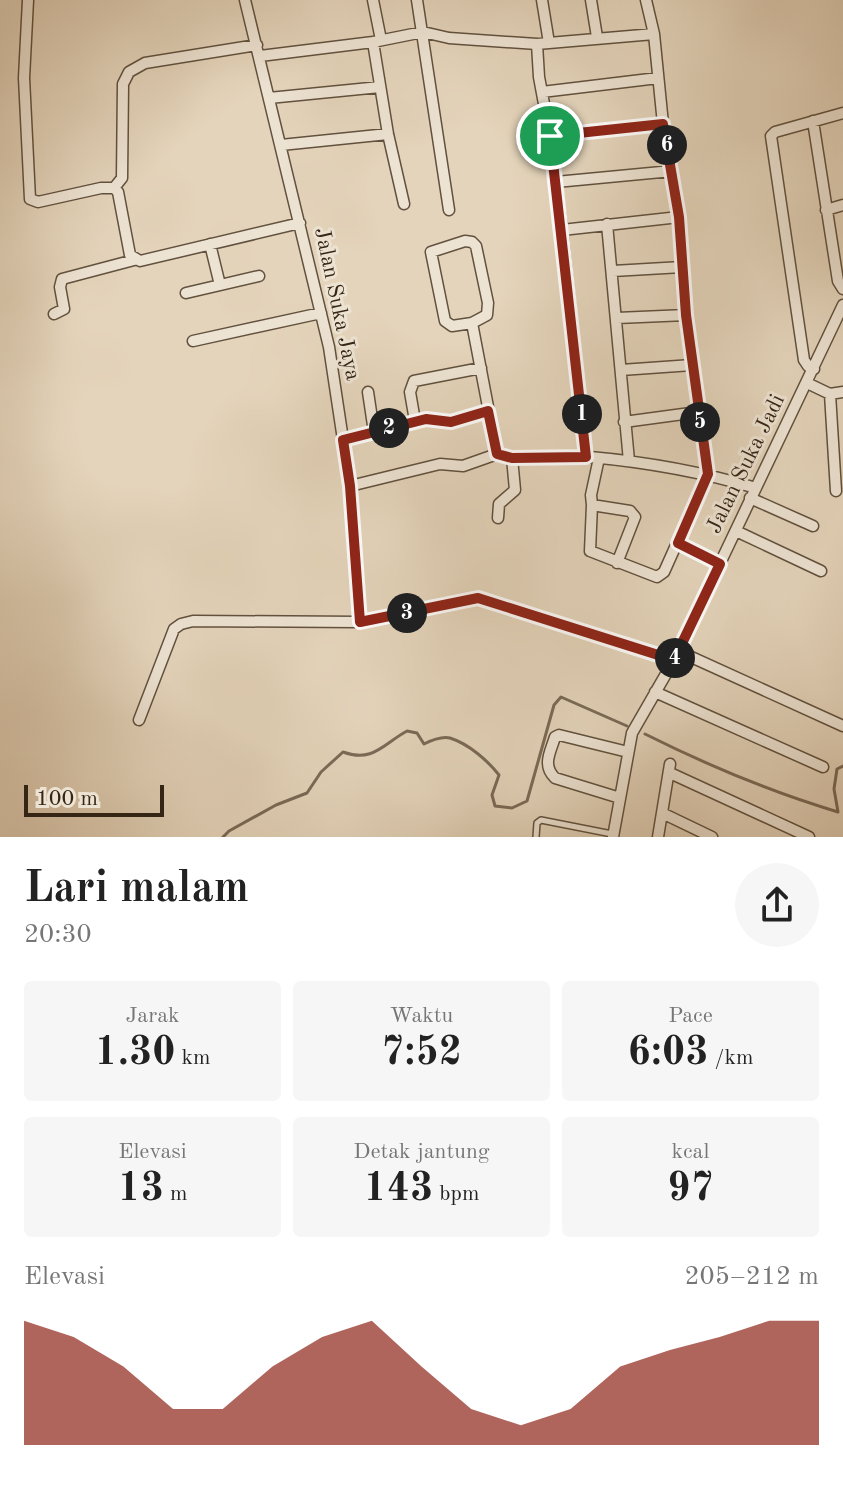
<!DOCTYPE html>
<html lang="id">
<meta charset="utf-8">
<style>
body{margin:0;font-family:"Old Standard TT",serif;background:#f6f6f6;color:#222;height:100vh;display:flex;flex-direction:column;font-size:30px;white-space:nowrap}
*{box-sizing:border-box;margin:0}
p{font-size:26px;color:#767676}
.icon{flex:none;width:44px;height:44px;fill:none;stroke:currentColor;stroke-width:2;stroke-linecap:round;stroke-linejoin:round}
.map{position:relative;height:837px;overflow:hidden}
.side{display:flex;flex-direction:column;background:#fff;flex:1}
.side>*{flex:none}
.scale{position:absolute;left:24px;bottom:20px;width:140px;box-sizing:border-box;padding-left:8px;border:4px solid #352515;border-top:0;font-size:22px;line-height:28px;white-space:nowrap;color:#352515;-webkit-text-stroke:6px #ede3d3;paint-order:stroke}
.pin{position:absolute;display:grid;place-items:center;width:68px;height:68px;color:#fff;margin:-34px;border:4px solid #fff;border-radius:50%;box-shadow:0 2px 8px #0007}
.km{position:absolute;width:40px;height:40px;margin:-20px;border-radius:50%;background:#222;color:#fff;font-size:22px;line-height:40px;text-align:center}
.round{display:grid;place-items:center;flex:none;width:84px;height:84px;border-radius:42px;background:#f6f6f6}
.summary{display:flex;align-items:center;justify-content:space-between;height:136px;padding:0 24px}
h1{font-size:44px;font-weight:800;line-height:60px}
.figures{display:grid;grid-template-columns:repeat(3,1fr);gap:12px;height:136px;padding:8px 24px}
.figures div{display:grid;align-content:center;border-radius:8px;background:#f6f6f6;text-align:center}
.figures b{font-size:40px;font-weight:800}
.figures small{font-size:22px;font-weight:400}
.figures p{font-size:22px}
.chart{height:224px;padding:16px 24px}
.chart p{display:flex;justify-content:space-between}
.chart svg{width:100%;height:144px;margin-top:8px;fill:#8f2418;opacity:.7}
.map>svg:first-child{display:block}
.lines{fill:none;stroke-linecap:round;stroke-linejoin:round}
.stream{stroke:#7a6a57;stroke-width:3}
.service-casing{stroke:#61513e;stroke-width:8}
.minor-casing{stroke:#61513e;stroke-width:13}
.service{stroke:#ede3d3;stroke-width:5}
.minor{stroke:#ede3d3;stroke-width:10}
.route-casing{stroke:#fff;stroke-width:16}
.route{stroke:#8f2418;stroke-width:10}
.labels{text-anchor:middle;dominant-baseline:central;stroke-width:6;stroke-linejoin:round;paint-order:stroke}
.street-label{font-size:22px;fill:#352515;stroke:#ede3d3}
</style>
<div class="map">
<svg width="843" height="837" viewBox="0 0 843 837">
<rect width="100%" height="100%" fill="#e4d4bb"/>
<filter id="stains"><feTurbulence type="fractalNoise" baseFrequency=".0025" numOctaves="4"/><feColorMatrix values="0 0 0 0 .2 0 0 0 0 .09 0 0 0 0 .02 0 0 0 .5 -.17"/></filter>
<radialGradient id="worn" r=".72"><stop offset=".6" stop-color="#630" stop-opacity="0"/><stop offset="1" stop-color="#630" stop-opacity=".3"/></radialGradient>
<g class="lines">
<!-- stream -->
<path class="stream" d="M645,734C707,765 771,792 838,812L834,789L837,769L843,766
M223,837L229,831L276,805L307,793L321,772L343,752C373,763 383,744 407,731L417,733L424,744C432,740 442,736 450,738C469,744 488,761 499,775L492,795L495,806L512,808L527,801L554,705L561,697L627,726"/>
<!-- service casing -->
<g class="service-casing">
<path id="service" d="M536,837L537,823L541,820L612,834"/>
</g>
<!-- minor casing -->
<g class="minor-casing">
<path id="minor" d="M28,0L24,78L30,199L38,202L101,188H114L118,192L130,255L140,261L300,223
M245,0L329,347L350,486L360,622
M373,0L381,40
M417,0L449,210
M542,0L549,43
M591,0L597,37
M646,0L654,34
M373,42L388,134L404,204
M260,56L373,42L423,32L449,38L537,44
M542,92L658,78
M269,98L380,87
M813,121L838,281L843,289
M550,136L663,124
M281,145L388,134
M556,182L672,171
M114,188L122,178L123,84L129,72L145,63L257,45
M826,210L843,205
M607,224L629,461
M562,230L679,217L663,124L654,34L537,44L539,77L550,136L562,230L586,457
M210,244L220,285
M613,271L682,267
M186,293L259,276
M54,314L64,309L60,287L62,279L134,260
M617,318L686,315
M472,323L487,315L488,303L476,246L472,242L465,241L431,252L445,321L452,326L472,323L497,454C527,463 559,455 590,457C646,462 702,472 756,488
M193,341L321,313
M814,369L808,366L804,360L771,136L775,132L843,113
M621,370L692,365
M807,383L830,394L843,392
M368,392L374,432
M830,394L836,491
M415,421L410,392L414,381L481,368
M624,422L698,412
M343,440L426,419L451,422L488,411
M599,458L591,495L592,505L630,511L635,517L617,563
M350,486L440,464L463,466L497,454
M750,498L813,526
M592,505L590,551L657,577L664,572L708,474L686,315L679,217
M498,518L499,504L515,490L512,458
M736,531L821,571
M678,543L720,564
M678,651L843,726
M655,692L823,767
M139,720L174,629L181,624L193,621L360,622L478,598L674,660
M670,773L809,837
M620,798L555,778C542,765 550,753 555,737L559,735L628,752
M662,813L712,837
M613,837L632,733L674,660L843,305
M658,837L670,764"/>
</g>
<!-- service -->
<use href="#service" class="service"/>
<!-- minor -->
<use href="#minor" class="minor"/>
</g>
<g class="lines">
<!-- route casing -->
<g class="route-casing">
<path id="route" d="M663,124L679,217L686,315L708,474L678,543L720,564L674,660L478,598L360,622L350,486L343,440L426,419L451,422L488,411L497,454L512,458L586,457L550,136Z"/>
</g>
<!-- route -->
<use href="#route" class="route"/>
</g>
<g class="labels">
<!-- street labels -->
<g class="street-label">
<text transform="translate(337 304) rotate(78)">Jalan Suka Jaya</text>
<text transform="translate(746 464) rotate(-64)">Jalan Suka Jadi</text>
</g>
</g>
<rect width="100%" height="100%" filter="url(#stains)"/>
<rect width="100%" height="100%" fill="url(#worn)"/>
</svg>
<div class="scale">100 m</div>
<div class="pin" style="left:550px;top:136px;background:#1e9e55"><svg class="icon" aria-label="arrive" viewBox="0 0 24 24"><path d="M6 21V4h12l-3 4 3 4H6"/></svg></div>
<b class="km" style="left:582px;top:414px">1</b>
<b class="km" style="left:389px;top:428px">2</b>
<b class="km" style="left:407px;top:613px">3</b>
<b class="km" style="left:675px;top:658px">4</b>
<b class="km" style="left:700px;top:422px">5</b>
<b class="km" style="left:667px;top:145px">6</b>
</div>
<section class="side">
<div class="summary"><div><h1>Lari malam</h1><p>20:30</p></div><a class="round"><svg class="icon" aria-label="share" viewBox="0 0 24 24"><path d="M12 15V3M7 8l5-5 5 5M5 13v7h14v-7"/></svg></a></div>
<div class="figures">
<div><p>Jarak</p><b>1.30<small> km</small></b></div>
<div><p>Waktu</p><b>7:52</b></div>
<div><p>Pace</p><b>6:03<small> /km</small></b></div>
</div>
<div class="figures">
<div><p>Elevasi</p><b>13<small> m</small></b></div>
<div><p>Detak jantung</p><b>143<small> bpm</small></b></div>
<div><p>kcal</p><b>97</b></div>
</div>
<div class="chart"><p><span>Elevasi</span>205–212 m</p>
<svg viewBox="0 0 160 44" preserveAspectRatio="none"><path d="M0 44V6L10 11L20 20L30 33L40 33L50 20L60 11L70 6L80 20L90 33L100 38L110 33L120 20L130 15L140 11L150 6L160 6V44z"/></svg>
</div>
</section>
